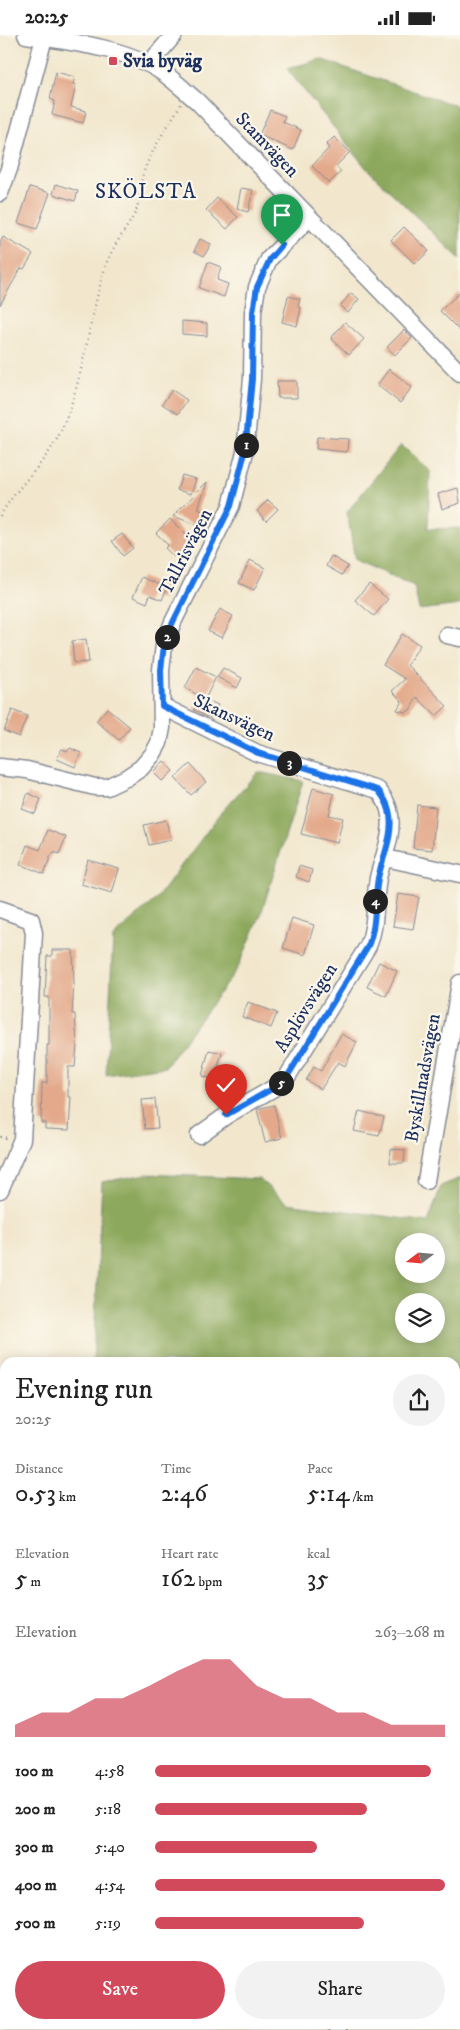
<!DOCTYPE html>
<meta charset="utf-8">
<style>
body{margin:0;font-family:"IM FELL DW Pica",serif;background:#f2f2f2;color:#222;height:100vh;display:flex;flex-direction:column;font-size:19px;white-space:nowrap}
*{box-sizing:border-box;margin:0}
p{font-size:16px;color:#767676}
.icon{flex:none;width:28px;height:28px;fill:none;stroke:currentColor;stroke-width:2;stroke-linecap:round;stroke-linejoin:round}
.map{position:relative;flex:1;overflow:hidden}
.sheet{position:absolute;left:0px;top:1322px;width:460px;height:672px;display:flex;flex-direction:column;background:#fff;border-radius:15px 15px 0 0;box-shadow:0 2px 12px #0003}
.sheet>*{flex:none}
.needle{width:32px;rotate:254deg}
.fabs{position:absolute;left:395px;top:1198px;display:grid;gap:10px}
.fabs a{display:grid;place-items:center;width:50px;height:50px;border-radius:50%;background:#fff;box-shadow:0 2px 12px #0003;font-size:25px}
.pin{position:absolute;display:grid;place-items:center;width:42px;height:42px;color:#fff;margin:-51px -21px;border-radius:50% 50% 50% 0;rotate:-45deg;box-shadow:0 0 5px #0007}
.pin .icon{rotate:45deg}
.km{position:absolute;width:25px;height:25px;margin:-12px;border-radius:50%;background:#222;color:#fff;font-size:14px;line-height:25px;text-align:center}
.round{display:grid;place-items:center;flex:none;width:52px;height:52px;border-radius:26px;background:#f2f2f2}
.headline{display:flex;align-items:center;justify-content:space-between;height:85px;padding:0 15px}
h1{font-size:28px;font-weight:600;line-height:38px}
.metrics{display:grid;grid-template-columns:repeat(3,1fr);gap:8px;height:85px;padding:5px 15px}
.metrics div{display:grid;align-content:center}
.metrics b{font-size:25px;font-weight:600}
.metrics small{font-size:14px;font-weight:400}
.metrics p{font-size:14px}
.chart{height:140px;padding:10px 15px}
.chart p{display:flex;justify-content:space-between}
.chart svg{width:100%;height:90px;margin-top:5px;fill:#d1495b;opacity:.7}
.cta{display:flex;gap:10px;margin-top:auto;padding:10px 15px}
.cta a{flex:1;height:58px;border-radius:30px;background:#d1495b;color:#fff;font-size:20px;font-weight:600;line-height:58px;text-align:center}
.cta a+a{background:#f2f2f2;color:#222}
ul{padding:0 15px;list-style:none;font-size:16px}
li{display:grid;grid-template-columns:80px 60px 1fr;align-items:center;height:38px}
li i{height:12px;border-radius:6px;background:#d1495b}
.status{display:flex;justify-content:space-between;align-items:center;height:35px;padding:0 25px;background:#fff;direction:ltr}
.status svg{height:14px;fill:currentColor}
.map>svg:first-child{display:block}
.forest{fill:#8ca85b;stroke:#546c5c;fill-rule:evenodd}
.building{fill:#e3a98a}
.lines{fill:none;stroke-linecap:round;stroke-linejoin:round}
.minor-casing{stroke:#868b96;stroke-width:19}
.path{stroke:#868b96;stroke-width:2.5;stroke-dasharray:1 4;stroke-linecap:butt}
.minor{stroke:#fff;stroke-width:16}
.route-casing{stroke:#fff;stroke-width:10}
.route{stroke:#1a73e8;stroke-width:6}
.poi-dot{fill:#d1495b;stroke:#fbf7ec;stroke-width:2}
.labels{text-anchor:middle;dominant-baseline:central;stroke-width:4.5;stroke-linejoin:round;paint-order:stroke}
.poi-label{font-size:19px;font-weight:bold;fill:#1b2f5e;stroke:#fbf7ec;text-anchor:start}
.street-label{font-size:19px;fill:#1b2f5e;stroke:#fbf7ec}
.quarter-label{font-size:21px;letter-spacing:1px;fill:#1b2f5e;stroke:#fbf7ec}
</style>
<div class="status"><b>20:25</b><svg viewBox="0 0 49 12"><path d="M0 12V9h3v3zM5 12V6h3v6zM10 12V3h3v9zM15 12V0h3v12zM26 1h20v11H26zM47 4h2v5h-2z"/></svg></div>
<div class="map">
<svg width="460" height="1995" viewBox="0 0 460 1995">
<rect width="100%" height="100%" fill="#fbf7ec"/>
<filter id="ink" filterUnits="userSpaceOnUse"><feTurbulence type="fractalNoise" baseFrequency=".02" numOctaves="2"/><feDisplacementMap in="SourceGraphic" scale="10" xChannelSelector="R" yChannelSelector="G"/><feConvolveMatrix kernelMatrix="1 2 1 2 8 2 1 2 1" color-interpolation-filters="sRGB"/></filter>
<filter id="wash" filterUnits="userSpaceOnUse"><feTurbulence type="fractalNoise" baseFrequency=".0096" numOctaves="4" result="noise"/><feDisplacementMap in="SourceGraphic" scale="20" xChannelSelector="R" yChannelSelector="G"/><feGaussianBlur stdDeviation="1.12" result="paint"/><feColorMatrix in="noise" values="0 0 0 0 0 0 0 0 0 0 0 0 0 0 0 0 0 1.4 0 .05"/><feComposite in="paint" operator="in"/></filter>
<g filter="url(#wash)">
<rect width="100%" height="100%" fill="#f2e7cd"/>
<!-- forest -->
<path class="forest" d="M320,24L460,72V224L367,134L287,34Z
M401,410L430,436L428,494L460,493V570L419,575L414,551L355,525L347,477Z
M258,737L303,746L261,879L238,933L165,1032L106,1040L113,902L156,864L223,775Z
M147,1139L259,1144L287,1168L428,1187L441,1151L460,1143V1527L455,1529V1328L93,1327L102,1147ZM404,1206H436V1239H404ZM404,1266H436V1299H404Z"/>
<g id="blocks">
<!-- building -->
<path class="building" d="M56,37L75,42L73,49L76,50L71,72L86,76L83,88L52,80L55,66L50,64Z
M270,75L285,81L283,87L301,95L293,115L259,100Z
M334,102L350,117L336,131L341,137L329,148L312,131L329,113L326,110Z
M56,149L78,156L75,166L53,159Z
M30,152L50,158L37,194L18,188Z
M241,153L253,155L248,177L237,174Z
M217,163L238,182L227,194L206,175Z
M404,192L429,216L415,229L391,205Z
M3,202L33,219L24,234L21,233L0,270V208Z
M200,204L211,209L204,221L194,216Z
M208,227L221,232L217,245L228,249L224,262L199,253Z
M460,257V296L440,276Z
M351,258L359,264L348,278L340,271Z
M288,261L300,264L298,272L301,273L297,291L282,287Z
M182,286L207,288V301L182,299Z
M345,287L364,304L349,320L331,303Z
M404,295L412,303L395,320L387,312Z
M389,334L412,352L400,368L377,350Z
M277,346H297V363H278Z
M172,355L187,365L178,379L162,369Z
M317,402L348,404L347,417L316,414Z
M182,440L196,444L191,459L177,455Z
M207,447L198,474L205,477L200,491L173,481Z
M458,453L460,468L442,474L438,459Z
M268,465L278,474L266,486L257,476Z
M170,484L191,505L174,522L165,513L168,510L156,498Z
M122,499L133,513L123,521L112,506Z
M331,521L348,531L342,540L326,531Z
M250,525L265,533L254,555L239,548Z
M142,542L167,553L162,565L150,560L147,568L133,562Z
M369,549L388,564L374,581L355,565Z
M220,574L233,581L222,603L208,596Z
M402,599L420,610L407,630L447,671L436,681L417,662L410,675L406,677L397,675L402,666L392,656L405,644L383,630Z
M86,604L89,627L74,628L72,606Z
M196,632L216,642L205,664L185,653Z
M223,633L242,643L237,653L217,642Z
M200,662L218,670L212,683L194,675Z
M107,673L130,692L119,705L96,686Z
M12,675L27,681L19,702L4,696Z
M70,713L81,718L75,732L57,724L61,714L68,716Z
M164,726L173,736L162,746L153,737Z
M190,729L206,747L191,760L175,743Z
M313,753L334,759L329,780L343,783L337,808L301,799Z
M28,758L41,764L35,779L22,774Z
M417,770L436,772L432,815L413,813Z
M166,785L171,805L149,810L144,790Z
M48,795L66,802L59,819L54,817L51,820L44,839L20,829L27,810L40,815Z
M88,825L119,834L112,858L81,849Z
M299,831L312,835L309,847L296,842Z
M398,859L419,862L413,894L393,891Z
M292,883L314,890L305,920L283,913Z
M52,915H73L74,948L72,979H75L77,1010L75,1032H68V1062H71L69,1095L45,1094V1088H41L42,1048H47V1010H49V962H45L47,921H52Z
M379,927L397,936L386,961L367,952Z
M248,967L277,978L271,993L242,982Z
M341,999L357,1007L345,1031L338,1027L321,1054L306,1045L314,1032L321,1036Z
M209,1015L222,1018L214,1045L202,1041Z
M155,1064L158,1093L145,1094L142,1065Z
M274,1070L282,1103L265,1107L257,1074Z
M359,1076L384,1082L379,1101L354,1096Z
M391,1114L405,1115L404,1128H390Z"/>
</g>
</g>
<g filter="url(#ink)">
<use href="#blocks" fill-opacity="0" stroke="#868b96" stroke-width="1"/>
<g class="lines">
<!-- minor casing -->
<g class="minor-casing">
<path id="minor" d="M26,0C66,6 128,13 162,37C174,45 186,57 197,66L460,338
M149,29L174,0
M0,158L9,134L44,3
M447,600L460,603
M162,671L257,718L378,755C383,761 387,767 389,775C395,798 383,821 378,843C374,865 377,889 368,911L287,1042L279,1050L227,1080L199,1100
M0,732L27,735L95,752H107L126,743L141,733L153,719L159,708L162,693L161,635L164,610L173,587L231,471L245,417L252,344L253,277L257,252L269,224L309,183
M385,823L460,839
M0,874L31,885L34,898L22,1104L0,1155
M426,1146L460,948
M0,1385L5,1389
M455,1563L460,1560
M337,1990V1995"/>
</g>
<!-- path -->
<path class="path" d="M0,481C17,451 45,429 60,398C84,346 88,287 105,233C111,213 124,198 134,180C141,167 139,150 144,136C153,112 168,91 181,69
M0,1102L8,1103
M0,1356L5,1360"/>
<!-- minor -->
<use href="#minor" class="minor"/>
</g>
</g>
<g class="lines" filter="url(#ink)">
<!-- route casing -->
<g class="route-casing">
<path id="route" d="M226,1080L279,1050L287,1042L368,911C377,890 374,865 378,843C383,821 395,798 389,775C387,767 383,761 378,755L258,718L162,671L161,635L164,610L173,587L231,471L245,417L252,344L253,277L257,252L270,224L282,210"/>
</g>
<!-- route -->
<use href="#route" class="route"/>
</g>
<!-- markers -->
<rect class="poi-dot" x="108" y="21" width="10" height="10" rx="2.5"/>
<g class="labels">
<!-- poi labels -->
<g class="poi-label">
<text x="123" y="26">Svia byväg</text>
</g>
<!-- street labels -->
<g class="street-label">
<text transform="translate(267 110) rotate(46)">Stamvägen</text>
<text transform="translate(186 517) rotate(-63)">Tallrisvägen</text>
<text transform="translate(234 683) rotate(25)">Skansvägen</text>
<text transform="translate(306 973) rotate(-58)">Asplövsvägen</text>
<text transform="translate(423 1043) rotate(-80)">Byskillnadsvägen</text>
</g>
<!-- quarter labels -->
<g class="quarter-label">
<text x="146" y="157">SKÖLSTA</text>
</g>
</g>
</svg>
<div class="fabs">
<a><svg class="needle" viewBox="-14 -14 28 28"><path d="M0-13l5 13h-10z" fill="#e53935"/><path d="M0 13l5-13h-10z" fill="#767676"/></svg></a>
<a><svg class="icon" aria-label="layers" viewBox="0 0 24 24"><path d="M12 4l9 5-9 5-9-5zM3 14l9 5 9-5"/></svg></a>
</div>
<div class="pin" style="left:282px;top:210px;background:#1e9e55"><svg class="icon" aria-label="arrive" viewBox="0 0 24 24"><path d="M6 21V4h12l-3 4 3 4H6"/></svg></div>
<div class="pin" style="left:226px;top:1080px;background:#d93025"><svg class="icon" aria-label="check" viewBox="0 0 24 24"><path d="M5 12l5 5 9-10"/></svg></div>
<b class="km" style="left:246px;top:410px">1</b>
<b class="km" style="left:167px;top:602px">2</b>
<b class="km" style="left:289px;top:728px">3</b>
<b class="km" style="left:375px;top:866px">4</b>
<b class="km" style="left:281px;top:1048px">5</b>
<section class="sheet">
<div class="headline"><div><h1>Evening run</h1><p>20:25</p></div><a class="round"><svg class="icon" aria-label="share" viewBox="0 0 24 24"><path d="M12 15V3M7 8l5-5 5 5M5 13v7h14v-7"/></svg></a></div>
<div class="metrics">
<div><p>Distance</p><b>0.53<small> km</small></b></div>
<div><p>Time</p><b>2:46</b></div>
<div><p>Pace</p><b>5:14<small> /km</small></b></div>
</div>
<div class="metrics">
<div><p>Elevation</p><b>5<small> m</small></b></div>
<div><p>Heart rate</p><b>162<small> bpm</small></b></div>
<div><p>kcal</p><b>35</b></div>
</div>
<div class="chart"><p><span>Elevation</span>263–268 m</p>
<svg viewBox="0 0 160 44" preserveAspectRatio="none"><path d="M0 44V38L10 32L20 32L30 25L40 25L50 19L60 12L70 6L80 6L90 19L100 25L110 25L120 32L130 32L140 38L150 38L160 38V44z"/></svg>
</div>
<ul>
<li><b>100 m</b>4:58<i style="width:95%"></i></li>
<li><b>200 m</b>5:18<i style="width:73%"></i></li>
<li><b>300 m</b>5:40<i style="width:56%"></i></li>
<li><b>400 m</b>4:54<i style="width:100%"></i></li>
<li><b>500 m</b>5:19<i style="width:72%"></i></li>
</ul>
<div class="cta"><a>Save</a><a>Share</a></div>
</section>
</div>
